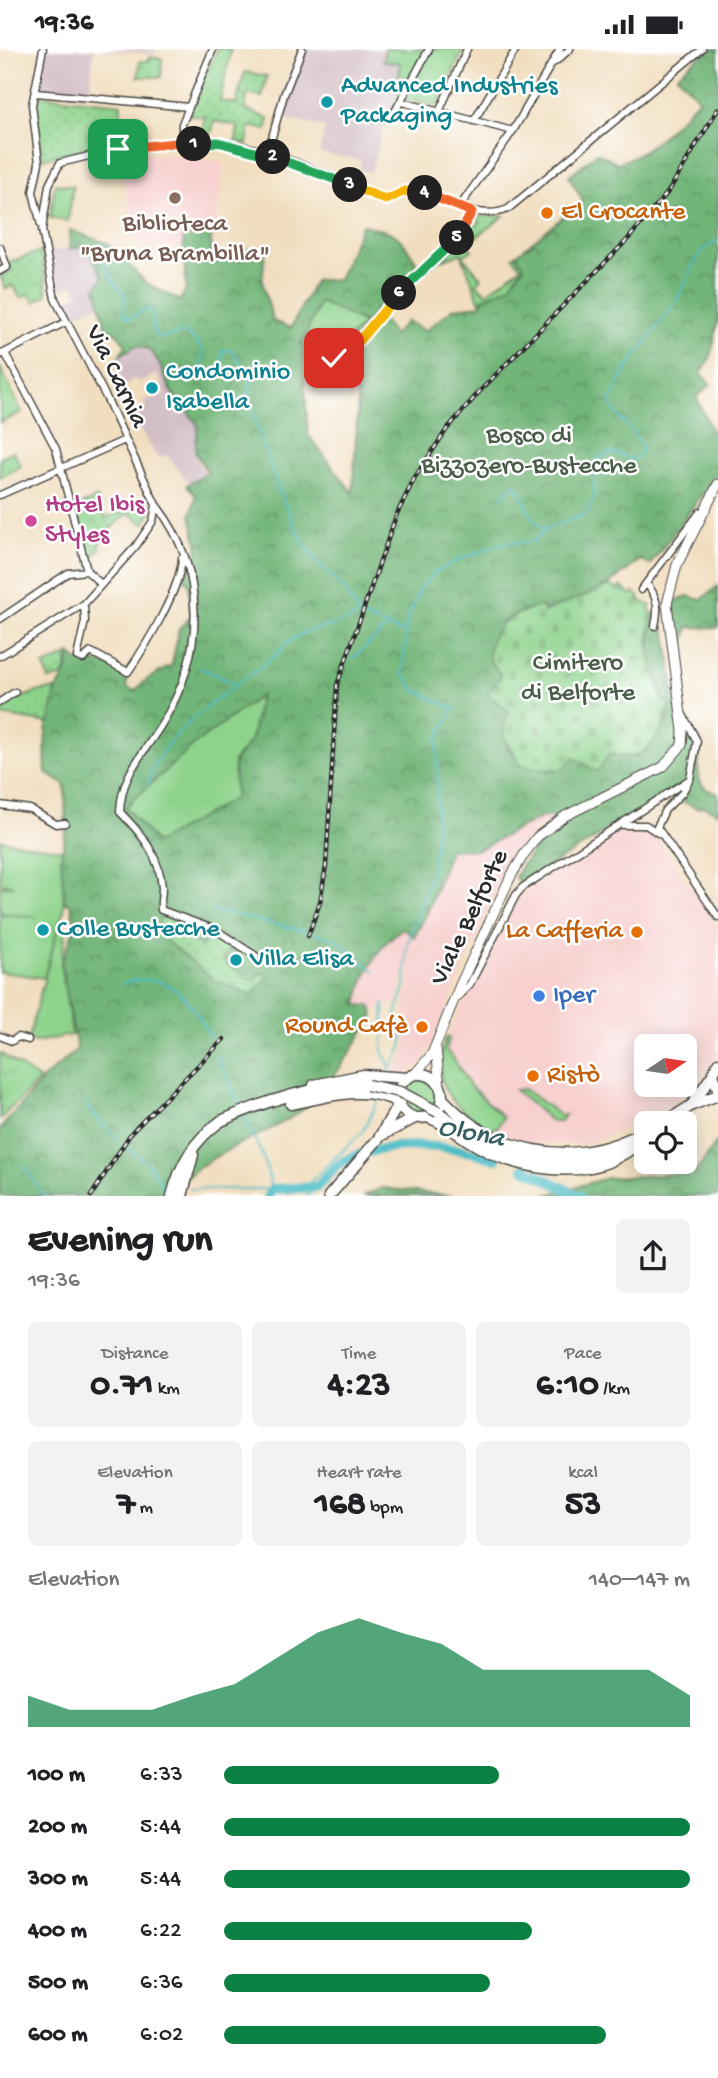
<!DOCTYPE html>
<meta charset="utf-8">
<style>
body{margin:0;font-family:"Gochi Hand",sans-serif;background:#f2f2f2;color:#202124;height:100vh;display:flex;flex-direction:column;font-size:26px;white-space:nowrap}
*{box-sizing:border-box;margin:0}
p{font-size:23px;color:#757577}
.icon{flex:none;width:38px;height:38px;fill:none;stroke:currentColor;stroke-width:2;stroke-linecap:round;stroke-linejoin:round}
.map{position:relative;height:1147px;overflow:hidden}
.details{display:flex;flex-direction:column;background:#fff;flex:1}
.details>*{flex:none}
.needle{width:46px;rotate:77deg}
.tools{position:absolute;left:634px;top:985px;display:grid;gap:14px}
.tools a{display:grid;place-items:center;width:63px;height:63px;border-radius:10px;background:#fff;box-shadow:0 4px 18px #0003;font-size:35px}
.pin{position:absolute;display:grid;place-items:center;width:60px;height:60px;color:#fff;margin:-30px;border-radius:14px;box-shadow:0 4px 10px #0006}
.km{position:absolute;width:35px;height:35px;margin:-18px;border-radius:50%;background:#222;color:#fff;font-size:19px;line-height:35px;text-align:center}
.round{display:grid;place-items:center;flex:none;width:74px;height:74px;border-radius:10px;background:#f2f2f2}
.head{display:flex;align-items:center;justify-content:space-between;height:119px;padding:0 28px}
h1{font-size:38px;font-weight:700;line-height:52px}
.figures{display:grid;grid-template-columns:repeat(3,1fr);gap:10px;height:119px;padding:7px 28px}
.figures div{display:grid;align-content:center;border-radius:10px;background:#f2f2f2;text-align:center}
.figures b{font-size:35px;font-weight:700}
.figures small{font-size:19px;font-weight:400}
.figures p{font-size:19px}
.chart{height:196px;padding:14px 28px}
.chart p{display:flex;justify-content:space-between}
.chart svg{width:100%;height:126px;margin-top:7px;fill:#0b8043;opacity:.7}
ul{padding:0 28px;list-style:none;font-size:23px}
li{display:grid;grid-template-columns:112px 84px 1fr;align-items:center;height:52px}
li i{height:18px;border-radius:9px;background:#0b8043}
.status{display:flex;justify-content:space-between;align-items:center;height:49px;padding:0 35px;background:#fff;direction:ltr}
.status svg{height:19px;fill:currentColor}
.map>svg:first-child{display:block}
.built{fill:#f7d0cf;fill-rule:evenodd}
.industrial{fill:#d2bec5}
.grass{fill:#8ed38c;stroke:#5c7f5c;stroke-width:2}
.forest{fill:url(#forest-crowns);stroke:#4e7052;stroke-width:2;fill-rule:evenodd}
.cemetery{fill:url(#cemetery-stones);stroke:#5c7f5c;stroke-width:2}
.park{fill:url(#park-tufts);stroke:#5c7f5c;stroke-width:2}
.garden{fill:url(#garden-dots);stroke:#5c7f5c;stroke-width:2}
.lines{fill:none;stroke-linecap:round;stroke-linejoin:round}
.stream{stroke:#4ebdc6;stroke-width:2}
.river{stroke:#4ebdc6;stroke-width:10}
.minor-casing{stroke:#494641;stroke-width:9}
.secondary-casing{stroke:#494641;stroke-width:11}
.primary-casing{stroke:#494641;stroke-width:13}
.trunk-casing{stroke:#494641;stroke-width:13}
.minor{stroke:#fff;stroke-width:6}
.secondary{stroke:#fff;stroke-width:9}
.primary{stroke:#fff;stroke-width:10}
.trunk{stroke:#fff;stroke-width:10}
.rail-casing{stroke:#2b2b2b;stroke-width:4.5}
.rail{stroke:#fff;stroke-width:2;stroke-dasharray:5;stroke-linecap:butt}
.trunk-bridge-casing{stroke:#494641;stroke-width:13;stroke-linecap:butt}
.trunk-bridge{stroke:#fff;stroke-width:10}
.split-1-casing{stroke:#fff;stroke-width:14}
.split-2-casing{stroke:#fff;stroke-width:14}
.split-3-casing{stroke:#fff;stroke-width:14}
.split-4-casing{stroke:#fff;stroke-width:14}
.split-5-casing{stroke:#fff;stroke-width:14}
.split-6-casing{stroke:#fff;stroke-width:14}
.split-7-casing{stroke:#fff;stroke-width:14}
.split-1{stroke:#f0652b;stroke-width:9}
.split-2{stroke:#22a559;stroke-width:9}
.split-3{stroke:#22a559;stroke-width:9}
.split-4{stroke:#f5b400;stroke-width:9}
.split-5{stroke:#f0652b;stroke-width:9}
.split-6{stroke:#22a559;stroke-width:9}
.split-7{stroke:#f5b400;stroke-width:9}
.culture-dot{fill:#0f9aa8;stroke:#fff;stroke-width:2.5}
.education-dot{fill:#8d6e63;stroke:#fff;stroke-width:2.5}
.food-dot{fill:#e8710a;stroke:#fff;stroke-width:2.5}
.hotel-dot{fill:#d1479c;stroke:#fff;stroke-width:2.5}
.shop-dot{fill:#3f7fe0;stroke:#fff;stroke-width:2.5}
.labels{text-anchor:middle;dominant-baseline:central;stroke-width:5;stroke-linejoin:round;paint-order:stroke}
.culture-label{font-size:26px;fill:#0d838f;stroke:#fff;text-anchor:start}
.food-label{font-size:26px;fill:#c56008;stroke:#fff;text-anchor:start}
.education-label{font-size:26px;fill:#785e54;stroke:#fff}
.street-label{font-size:26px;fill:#2b2b2b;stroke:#fff}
.park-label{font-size:26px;fill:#495d48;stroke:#fff}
.hotel-label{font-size:26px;fill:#b23c85;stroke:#fff;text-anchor:start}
.shop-label{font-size:26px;fill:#366cbe;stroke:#fff;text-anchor:start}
.water-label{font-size:28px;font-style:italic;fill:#375e61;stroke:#fff}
</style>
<div class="status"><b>19:36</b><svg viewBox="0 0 49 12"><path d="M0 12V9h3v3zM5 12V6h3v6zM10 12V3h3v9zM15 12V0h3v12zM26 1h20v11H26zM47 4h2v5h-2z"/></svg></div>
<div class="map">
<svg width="718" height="1147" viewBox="0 0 718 1147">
<defs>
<pattern id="forest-crowns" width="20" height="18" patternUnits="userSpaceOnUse" patternTransform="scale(1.75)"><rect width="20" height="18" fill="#72b578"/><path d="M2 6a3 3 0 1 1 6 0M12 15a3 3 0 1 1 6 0" fill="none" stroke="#5e9363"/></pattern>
<pattern id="cemetery-stones" width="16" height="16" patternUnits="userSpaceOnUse" patternTransform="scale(1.75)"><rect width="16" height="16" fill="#8ed38c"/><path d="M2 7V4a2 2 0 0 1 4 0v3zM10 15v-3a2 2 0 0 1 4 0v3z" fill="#7bb579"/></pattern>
<pattern id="park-tufts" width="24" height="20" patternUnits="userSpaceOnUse" patternTransform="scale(1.75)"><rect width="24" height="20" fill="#8ed38c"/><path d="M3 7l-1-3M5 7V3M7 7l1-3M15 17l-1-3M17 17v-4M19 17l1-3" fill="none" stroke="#7bb579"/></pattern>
<pattern id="garden-dots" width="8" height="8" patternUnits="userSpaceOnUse" patternTransform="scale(1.75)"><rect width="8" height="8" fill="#8ed38c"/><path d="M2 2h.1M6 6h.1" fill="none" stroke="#7bb579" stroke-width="1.8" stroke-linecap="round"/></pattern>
</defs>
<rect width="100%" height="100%" fill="#fff"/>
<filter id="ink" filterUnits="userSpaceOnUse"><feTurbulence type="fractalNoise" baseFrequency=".0143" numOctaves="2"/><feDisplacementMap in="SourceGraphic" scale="14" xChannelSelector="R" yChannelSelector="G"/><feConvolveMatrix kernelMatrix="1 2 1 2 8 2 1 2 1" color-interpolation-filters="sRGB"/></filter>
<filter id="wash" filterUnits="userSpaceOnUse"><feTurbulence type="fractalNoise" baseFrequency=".00686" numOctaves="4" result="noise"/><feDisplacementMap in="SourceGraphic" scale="28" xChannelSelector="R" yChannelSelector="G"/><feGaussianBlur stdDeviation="1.57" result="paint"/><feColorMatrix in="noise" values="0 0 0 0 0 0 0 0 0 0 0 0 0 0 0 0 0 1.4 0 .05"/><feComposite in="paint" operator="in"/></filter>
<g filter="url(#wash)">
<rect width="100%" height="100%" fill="#f1debf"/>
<!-- built -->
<path class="built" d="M142,101L156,106L167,104L171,109L183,106L224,114L215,181L183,187L184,197L139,199L118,106Z
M556,767L535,781L501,833L423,1014L407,1025L393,1026L407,996L404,959L410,918L404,921L397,954L373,961L370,957L357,956L367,924L382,896L403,878L414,888L427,864L450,800L477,801L542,768Z
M644,780L656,788L718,879V1008L699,1029L702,1032L695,1041L691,1039L683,1049L676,1050L671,1057H665L636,1078H627L587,1095L515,1094L467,1063L443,1024L446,993L453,974L522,843L618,782ZM646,998H684V1036H646Z"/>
<!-- industrial -->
<path class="industrial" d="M46,0H155L154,5L94,0L89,47L41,41Z
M303,0H385L383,12L400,14L395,66L392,73H385L371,123L360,121L361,111L319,104L325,78L279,69L287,34Z
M87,197L103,228L102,254L69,268L62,252L79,245L75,236L60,240L53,230L48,203Z
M135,297L150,301L164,322L170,339L198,377L193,403L205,425L189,434L167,406L158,409L134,372L146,358L143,351L165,346L157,324L146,331L137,333L135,329L125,337L114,310Z"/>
<!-- grass -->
<path class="grass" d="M431,0H464L437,57L405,50Z
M55,135L73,137L68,172L50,169Z
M475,167H504L467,195L472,201L463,207L481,229L476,235L487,244L521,218L513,208L516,206L524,217L509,238L481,256L461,204L441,211L453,200L473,173L478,176L480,172Z
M320,253L365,274L332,304L301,296Z
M0,318L22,363L0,374Z
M13,402L21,417L0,429V409Z
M260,646L251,691L234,712L236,749L156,794L125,758L196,694Z
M0,791L63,801L64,861L61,871L66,882L61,915L72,986L36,993L28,991L60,871L44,929L0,923V865L37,868L0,864V837H14L0,834Z
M446,988L449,989L446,1002L452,1007L470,1037L503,1068L497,1079L490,1080C451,1057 428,1035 446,988Z
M400 1048a18 18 0 1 1 36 0a18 18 0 1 1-36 0Z
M524,1040L561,1067L565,1066L560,1072H551L515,1041Z"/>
<!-- forest -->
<path class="forest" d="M708,0H718V271L711,307L701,325L711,336L696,348L718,395V424L650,516L640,511C607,540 584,549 543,563L542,557C505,567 494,571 489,610L501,626L510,662L504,674L507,698L525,716L548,722L564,718L574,708L610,704L620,708H634L649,699L666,673L669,663L651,613V574L654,565L666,584L677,664L700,690C703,708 686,739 718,744V764L704,757L697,759L679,751L673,742L520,835L515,828C526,807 541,791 560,776L556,768H542L477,801L450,800L427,864L414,888L403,879C378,895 362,927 357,956L370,957L374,966L371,970C351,1001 332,1038 302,1061C266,1089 193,1106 173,1147H0V1080L46,1027L77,1001L61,915L75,877L71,856L64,853L61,809L66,781L65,736L46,724C44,695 45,668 57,641C64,624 68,627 70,605L78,612C95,612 114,615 127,627V639L135,642L146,631L172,616L179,580L191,567L189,535L184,529L198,499L191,466L196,447L187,436L208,424L195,403L198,377C190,363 179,355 171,341C162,326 158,295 135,297L119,307L126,296L118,285L106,279L96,239L103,228L87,197L69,200L70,181L109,195L146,234L180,252L186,240L183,187L211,183V205H236L239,199L265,203L262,233L273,272L291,279L315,231H338L362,176C398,184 399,185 418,216L375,261L394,286L407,272L425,282L454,259L481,256L482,250L509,238L524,217L516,206L583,152L569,127L597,104L618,114C653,102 674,76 699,50L677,26ZM320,253L365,274L333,304L301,296ZM346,306L358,351L353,444L308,386L304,324ZM260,647L251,691L234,712L235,749L156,794L125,758L196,694Z
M718,537V579L688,578L683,602L686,644H682L673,553L687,547L701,551Z
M718,1091V1147H544L607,1129L695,1124Z
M382,1139L452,1147H363Z"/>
<!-- cemetery -->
<path class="cemetery" d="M611,536L618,541L621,537L631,546L634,543L640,548L639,551L651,557L649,561L654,565C642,593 655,625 663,652L670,653C667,682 643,720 610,704L597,723L574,708C555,733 541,715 520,717C513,694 494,691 510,662L487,646L501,626L489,610C488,574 512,565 542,557L544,563Z"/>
<!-- park -->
<path class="park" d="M385,0H425L398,58L400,14L383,12Z
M0,1004L40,1031L0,1070Z"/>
<!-- garden -->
<path class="garden" d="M217,0H231L220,52L236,55L245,23L267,27L262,48L247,45L245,60L269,70L266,81L250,77L247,95L236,93L238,77L215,72L210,87L201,85L205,68L189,66Z
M150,8L162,10L161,28H138L140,12H149Z
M35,46L121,55L120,90L42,110Z
M42,202L47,246L34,253L29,245L20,249L14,237L5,239L0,226L12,222L9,213Z
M147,448L151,463L144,475L129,464L99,489L100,500L88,513L75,459L97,449L105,469C119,463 131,462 144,455Z
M69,606L64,627L49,631L44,617Z
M56,640L49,674L0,666L2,654L41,642Z
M163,863L199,878L191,891L202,897L212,882L232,893L222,912L253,932L261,923L269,927L252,946L214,931L155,883Z"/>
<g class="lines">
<!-- stream -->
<path class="stream" d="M99,204C109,218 111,236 125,245L124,264L128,269L150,260L153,264L154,284L159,288C184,287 185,276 204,302L201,317L204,322L213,324L221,317L223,301H232L252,331L249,346L254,367L277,437L299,486L313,508L344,540L360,566
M502,447L514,435L517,437L534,472L545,480
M352,610L387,578
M201,619L233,634
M148,735C158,685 228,643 266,614C278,606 287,592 299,586C319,576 341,577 360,566L403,584
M212,861L305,882
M313,884L335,890L374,922
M123,934C171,920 189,951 211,988
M384,954L383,1004L390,1017
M216,1005L241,1059
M388,1024L402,999L403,990L395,968L405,938L407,897L431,825L436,791L438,688L454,660L414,640L403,625L407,570L420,540L434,524L456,512L503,494L533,493L546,480L586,465L593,453L597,410L612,404L631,410L639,407L642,399C635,380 617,371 610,353C625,315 654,285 676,252C687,235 697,194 718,193
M85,1056L118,1092
M127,1098C146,1112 159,1125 166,1147
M24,1116L44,1147
M305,1138L362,1083L378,1052
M190,1140H272L264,1110L245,1068
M307,1147L317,1138"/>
<!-- river -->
<path class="river" d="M524,1119L579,1147
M268,1147L272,1140L317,1138C326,1128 338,1113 350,1109C396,1091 450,1095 496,1110"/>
</g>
</g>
<g filter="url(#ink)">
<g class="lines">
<!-- minor casing -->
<g class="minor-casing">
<path id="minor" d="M555,13L570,0
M36,44L189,58
M402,53L513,82
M439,63L467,0
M372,70L392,68L429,0
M474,72L516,0
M182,88V75L213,0
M176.5 94a5.5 5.5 0 1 1 11 0a5.5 5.5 0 1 1-11 0Z
M187,95C198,95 209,92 220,93C275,99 334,131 386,151L412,141L460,157L513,82L560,0
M267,106L284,46L302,0
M460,157C476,164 492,167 508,160L702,0
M41,176L33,143L39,114L32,56L43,0
M0,198L7,218L0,222
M5,304L56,400L87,522L100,534
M0,306L66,273
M334,309C359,292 365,280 384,258C412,227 458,205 472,163
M0,446L125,391
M157,457C207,522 205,604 163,673C145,704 121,724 120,763C142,785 160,807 162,839C162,847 160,854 161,861L216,881L256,907
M646,534C658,548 659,559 655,577
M641,541L700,463
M84,555L85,572L77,608L83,610L91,603L128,623C146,597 181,539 182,509
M0,570L68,524L87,522
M0,607L84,555L136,497L153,472L156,456L107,350L55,250L42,181L49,136L60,114L118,100L176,94
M0,653L15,643
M682,664L697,692L690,730L682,744L665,761L657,778L718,868
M0,756L30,760L56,775L65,774
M623,776H646L658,784
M457,949L470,935L516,846L523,838L690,730
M0,987L12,992L18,988L28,991"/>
</g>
<!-- secondary casing -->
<g class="secondary-casing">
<path id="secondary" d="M436,999L440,1038
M414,1026L432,1005L460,936L511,827L525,804L537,788L565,767L663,718L682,696L683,682L667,555L677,516L718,435"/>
</g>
<!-- primary casing -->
<g class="primary-casing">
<path id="primary" d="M718,1014L713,1025L718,1040
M398 1047a22 22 0 1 1 44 0a22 22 0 1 1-44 0Z
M442,1049C492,1104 570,1120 637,1086
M693,1054L713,1025
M427,1068C449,1075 463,1090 483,1100C518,1119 570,1128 608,1113C621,1108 634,1098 646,1091
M664,1074L692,1056L718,1046
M384,1085L415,1069
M329,1147L379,1089L399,1054"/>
</g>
<!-- trunk casing -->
<g class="trunk-casing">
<path id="trunk" d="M314,1036L363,1026L408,1029
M291,1055C327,1048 364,1035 398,1053
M438,1063C507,1111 568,1135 646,1086
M172,1147C180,1115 194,1091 221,1072C264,1052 320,1034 367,1036
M182,1147L193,1106"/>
</g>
<!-- minor -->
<use href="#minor" class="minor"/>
<!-- secondary -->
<use href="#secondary" class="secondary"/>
<!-- primary -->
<use href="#primary" class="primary"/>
<!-- trunk -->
<use href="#trunk" class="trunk"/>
<!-- rail casing -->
<g class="rail-casing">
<path id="rail" d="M308,887L320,853L326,817L337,636L396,467L415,428L447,380L481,341L628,190L668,143L718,60
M91,1147L131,1084L224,990"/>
</g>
<!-- rail -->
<use href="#rail" class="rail"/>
<!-- trunk-bridge casing -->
<g class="trunk-bridge-casing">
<path id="trunk-bridge" d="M367,1036L400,1043L438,1063"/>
</g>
<!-- trunk-bridge -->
<use href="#trunk-bridge" class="trunk-bridge"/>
</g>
</g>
<g class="lines" filter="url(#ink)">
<!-- split-1 casing -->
<g class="split-1-casing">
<path id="split-1" d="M118,100L175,94L182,99L187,95H194"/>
</g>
<!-- split-2 casing -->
<g class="split-2-casing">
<path id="split-2" d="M194,95L218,93L273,108"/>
</g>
<!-- split-3 casing -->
<g class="split-3-casing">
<path id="split-3" d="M273,108L350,136"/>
</g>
<!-- split-4 casing -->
<g class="split-4-casing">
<path id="split-4" d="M350,136L386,151L405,142L425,144"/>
</g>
<!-- split-5 casing -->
<g class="split-5-casing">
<path id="split-5" d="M425,144L472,163L457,189"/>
</g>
<!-- split-6 casing -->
<g class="split-6-casing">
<path id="split-6" d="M399,244L457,189"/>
</g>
<!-- split-7 casing -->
<g class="split-7-casing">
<path id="split-7" d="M334,309L358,293L399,244"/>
</g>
<!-- split-1 -->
<use href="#split-1" class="split-1"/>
<!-- split-2 -->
<use href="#split-2" class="split-2"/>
<!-- split-3 -->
<use href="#split-3" class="split-3"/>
<!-- split-4 -->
<use href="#split-4" class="split-4"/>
<!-- split-5 -->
<use href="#split-5" class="split-5"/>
<!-- split-6 -->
<use href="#split-6" class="split-6"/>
<!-- split-7 -->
<use href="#split-7" class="split-7"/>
</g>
<!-- markers -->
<g class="culture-dot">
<circle cx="327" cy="53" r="7"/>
<circle cx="152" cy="339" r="7"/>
<circle cx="43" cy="881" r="7"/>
<circle cx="236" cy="911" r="7"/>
</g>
<circle class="education-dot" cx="175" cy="149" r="7"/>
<g class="food-dot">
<circle cx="547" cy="164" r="7"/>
<circle cx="637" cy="883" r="7"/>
<circle cx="422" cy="978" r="7"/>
<circle cx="533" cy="1027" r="7"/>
</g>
<circle class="hotel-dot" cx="31" cy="472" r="7"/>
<circle class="shop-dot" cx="539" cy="947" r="7"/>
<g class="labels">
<!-- culture labels -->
<g class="culture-label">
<text x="341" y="38">Advanced Industries<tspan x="341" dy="30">Packaging</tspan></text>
<text x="166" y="324">Condominio<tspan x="166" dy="30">Isabella</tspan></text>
<text x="57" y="881">Colle Bustecche</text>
<text x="250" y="911">Villa Elisa</text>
</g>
<!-- food labels -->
<g class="food-label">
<text x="561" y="164">El Crocante</text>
<text x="623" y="883" text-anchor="end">La Cafferia</text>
<text x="408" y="978" text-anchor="end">Round Cafè</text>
<text x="547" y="1027">Ristò</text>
</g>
<!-- education labels -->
<g class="education-label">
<text x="175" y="176">Biblioteca<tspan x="175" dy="30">"Bruna Brambilla"</tspan></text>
</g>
<!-- street labels -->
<g class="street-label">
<text transform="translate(115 328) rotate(64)">Via Carnia</text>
<text transform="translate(471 869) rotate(-64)">Viale Belforte</text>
</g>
<!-- park labels -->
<g class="park-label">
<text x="529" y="388">Bosco di<tspan x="529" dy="30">Bizzozero-Bustecche</tspan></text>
<text x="578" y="615">Cimitero<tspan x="578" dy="30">di Belforte</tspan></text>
</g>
<!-- hotel labels -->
<g class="hotel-label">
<text x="45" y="457">Hotel Ibis<tspan x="45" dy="30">Styles</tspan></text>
</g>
<!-- shop labels -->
<g class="shop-label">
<text x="553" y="947">Iper</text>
</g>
<!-- water labels -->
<g class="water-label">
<text transform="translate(471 1085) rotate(11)">Olona</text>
</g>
</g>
</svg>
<div class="tools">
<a><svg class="needle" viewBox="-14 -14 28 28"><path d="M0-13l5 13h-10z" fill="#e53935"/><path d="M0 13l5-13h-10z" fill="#757577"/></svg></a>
<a><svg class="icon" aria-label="locate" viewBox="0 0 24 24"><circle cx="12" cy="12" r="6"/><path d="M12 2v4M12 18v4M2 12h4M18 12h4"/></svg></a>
</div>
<div class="pin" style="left:118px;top:100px;background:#1e9e55"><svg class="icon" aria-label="arrive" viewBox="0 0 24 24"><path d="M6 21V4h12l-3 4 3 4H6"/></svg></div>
<div class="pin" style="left:334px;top:309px;background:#d93025"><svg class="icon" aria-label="check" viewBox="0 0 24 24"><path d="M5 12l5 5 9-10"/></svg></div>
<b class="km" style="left:194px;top:95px">1</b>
<b class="km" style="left:273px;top:108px">2</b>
<b class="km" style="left:350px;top:136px">3</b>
<b class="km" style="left:425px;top:144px">4</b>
<b class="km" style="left:457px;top:189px">5</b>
<b class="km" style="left:399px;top:244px">6</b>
</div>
<section class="details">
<div class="head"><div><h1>Evening run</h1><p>19:36</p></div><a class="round"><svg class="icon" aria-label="share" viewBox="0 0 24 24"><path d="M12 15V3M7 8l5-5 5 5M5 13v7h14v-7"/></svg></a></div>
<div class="figures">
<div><p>Distance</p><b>0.71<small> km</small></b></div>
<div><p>Time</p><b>4:23</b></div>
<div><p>Pace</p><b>6:10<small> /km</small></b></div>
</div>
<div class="figures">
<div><p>Elevation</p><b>7<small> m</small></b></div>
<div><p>Heart rate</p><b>168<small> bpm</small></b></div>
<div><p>kcal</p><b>53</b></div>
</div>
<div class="chart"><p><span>Elevation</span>140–147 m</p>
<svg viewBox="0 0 160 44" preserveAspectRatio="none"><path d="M0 44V33L10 38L20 38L30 38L40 33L50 29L60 20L70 11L80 6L90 11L100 15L110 24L120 24L130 24L140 24L150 24L160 33V44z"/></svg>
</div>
<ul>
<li><b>100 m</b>6:33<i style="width:59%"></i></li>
<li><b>200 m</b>5:44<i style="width:100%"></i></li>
<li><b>300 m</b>5:44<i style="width:100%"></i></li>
<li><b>400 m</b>6:22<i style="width:66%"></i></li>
<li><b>500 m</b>6:36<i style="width:57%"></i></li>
<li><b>600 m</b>6:02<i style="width:82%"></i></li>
</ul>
</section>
